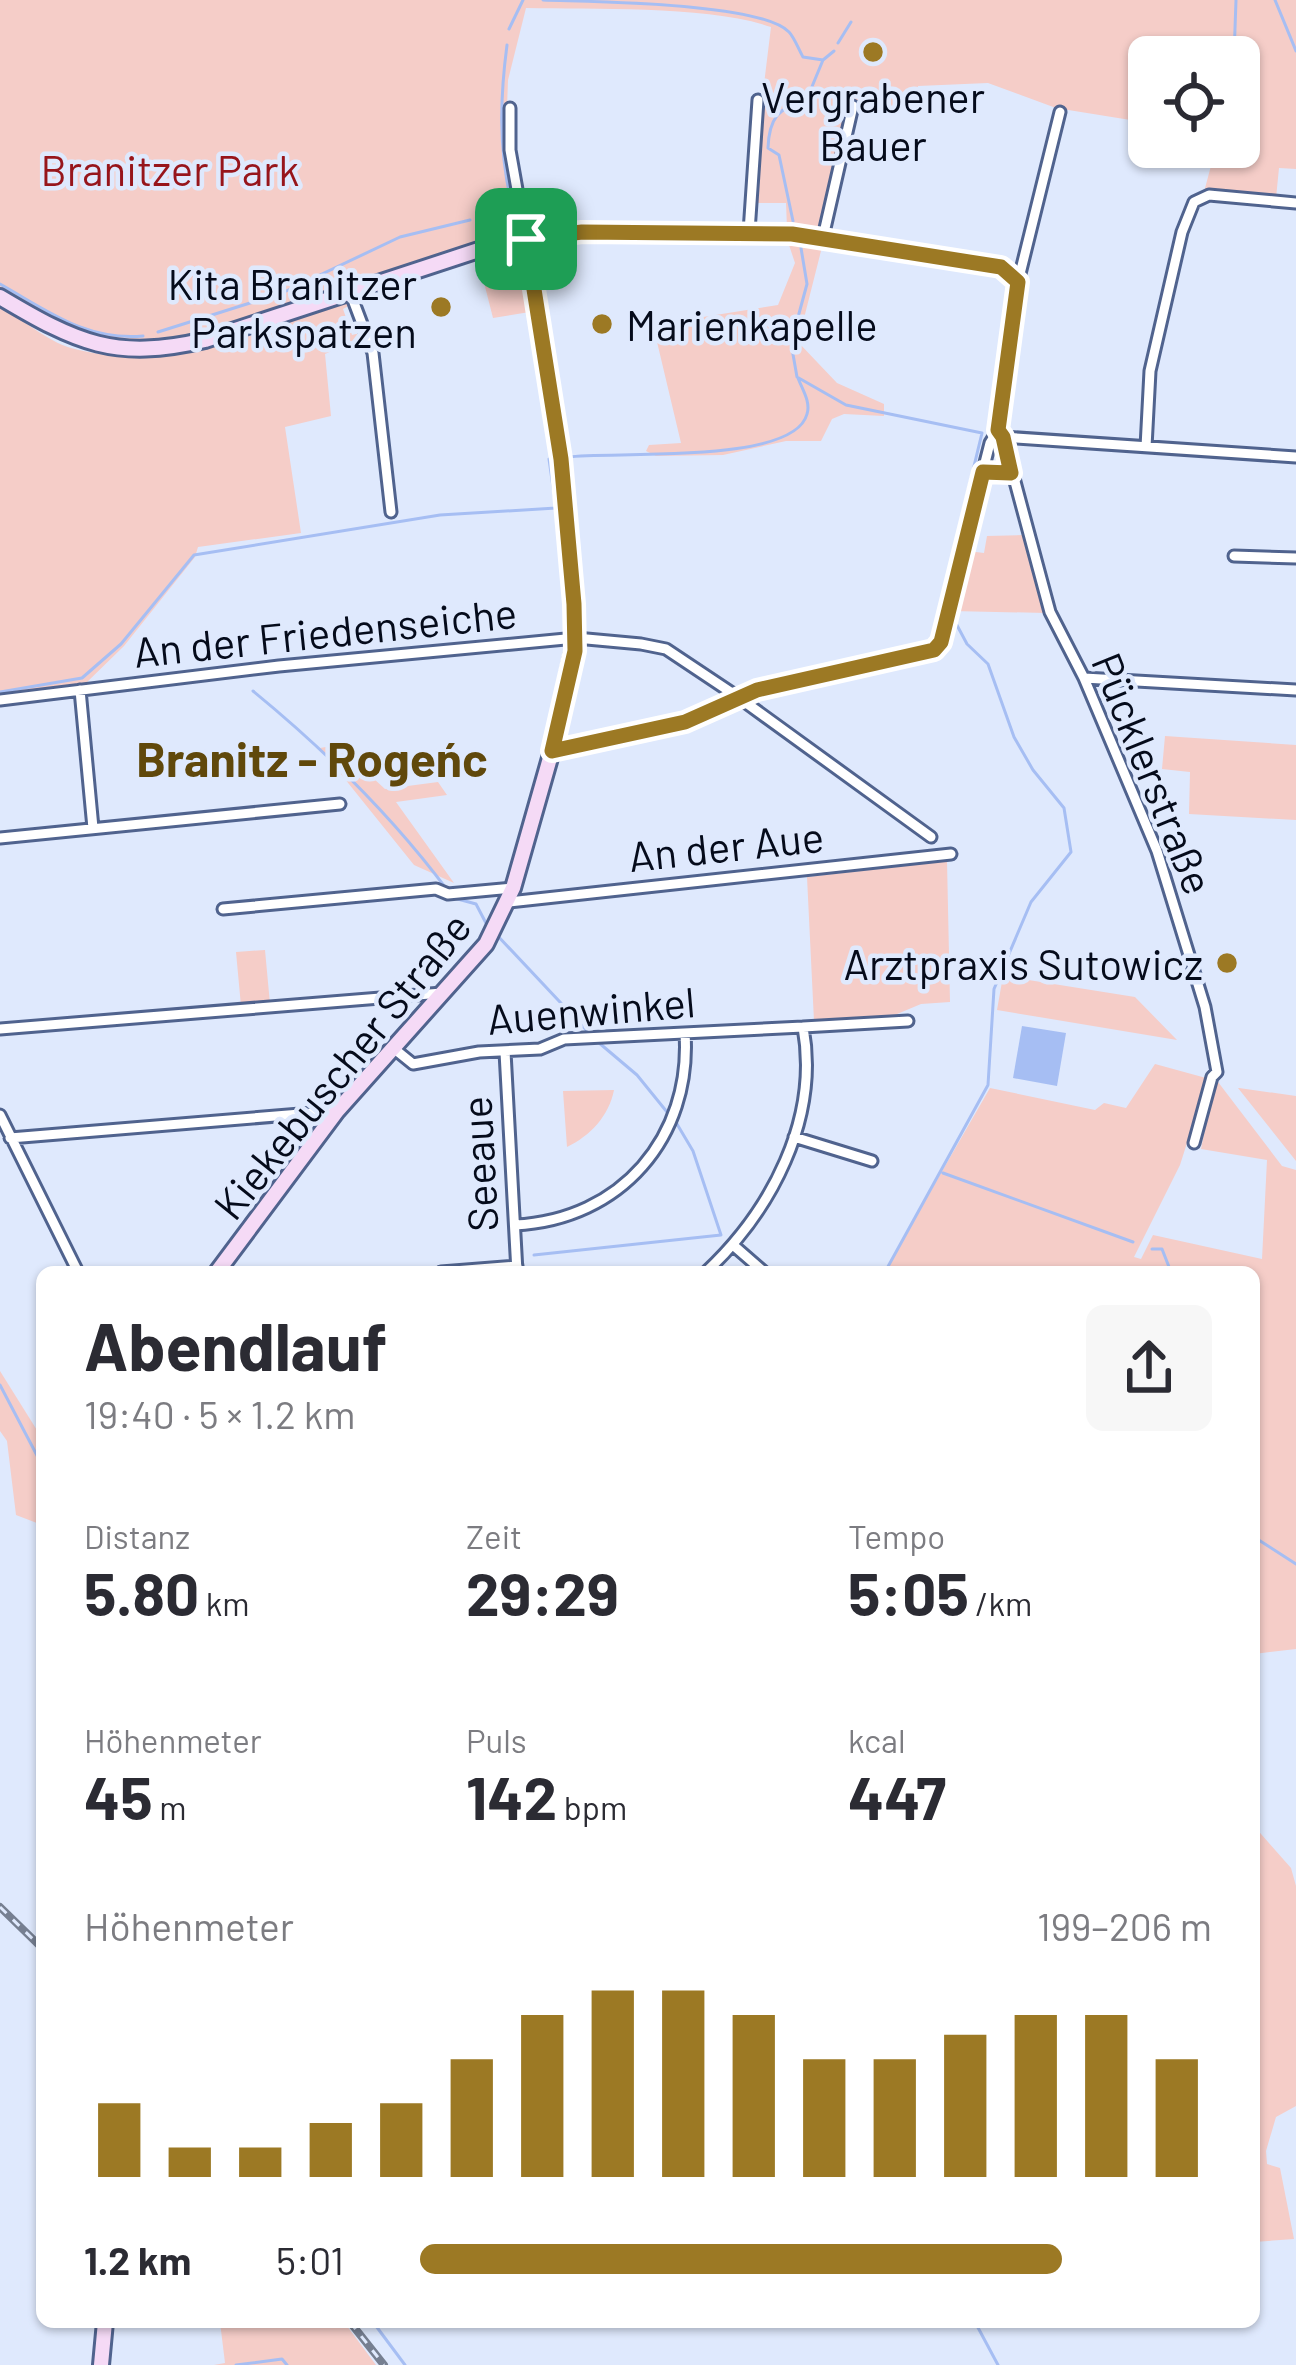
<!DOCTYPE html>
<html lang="de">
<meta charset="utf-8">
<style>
body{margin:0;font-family:Barlow,sans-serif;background:#f7f7f7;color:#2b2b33;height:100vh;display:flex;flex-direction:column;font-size:45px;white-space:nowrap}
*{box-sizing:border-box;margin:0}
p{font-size:39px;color:#7c7c81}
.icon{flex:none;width:66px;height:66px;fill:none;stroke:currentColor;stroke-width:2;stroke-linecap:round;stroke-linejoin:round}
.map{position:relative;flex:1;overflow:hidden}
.drawer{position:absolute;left:36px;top:1266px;width:1224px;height:1062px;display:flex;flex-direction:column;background:#fff;border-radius:18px;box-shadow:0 3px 9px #0004}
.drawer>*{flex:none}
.buttons{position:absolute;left:1128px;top:36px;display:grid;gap:24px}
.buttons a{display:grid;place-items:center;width:132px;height:132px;border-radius:18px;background:#fff;box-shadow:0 3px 9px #0004;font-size:60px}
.pin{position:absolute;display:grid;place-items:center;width:102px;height:102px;color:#fff;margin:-51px;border-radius:24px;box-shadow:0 6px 18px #0006}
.round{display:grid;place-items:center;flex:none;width:126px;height:126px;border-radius:18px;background:#f7f7f7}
.overview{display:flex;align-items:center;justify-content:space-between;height:204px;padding:0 48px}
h1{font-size:66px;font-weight:700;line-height:90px}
.metrics{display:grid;grid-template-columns:repeat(3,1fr);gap:18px;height:204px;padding:12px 48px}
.metrics div{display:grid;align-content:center}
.metrics b{font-size:60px;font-weight:700}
.metrics small{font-size:33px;font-weight:400}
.metrics p{font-size:33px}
.chart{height:336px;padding:24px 48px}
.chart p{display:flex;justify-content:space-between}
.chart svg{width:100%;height:216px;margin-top:12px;stroke:#9c7924;stroke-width:6}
ul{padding:0 48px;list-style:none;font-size:39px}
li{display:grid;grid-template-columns:192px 144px 1fr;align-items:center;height:90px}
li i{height:30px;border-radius:15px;background:#9c7924}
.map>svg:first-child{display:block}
.green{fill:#f5cdc8}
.water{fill:#a6bef3}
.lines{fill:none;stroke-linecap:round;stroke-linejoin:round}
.stream{stroke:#a6bef3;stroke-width:3}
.street-casing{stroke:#50638e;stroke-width:15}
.secondary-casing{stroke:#50638e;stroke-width:20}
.street{stroke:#fff;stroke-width:9}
.secondary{stroke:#f5daf6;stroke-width:14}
.rail-casing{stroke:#767f91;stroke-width:8}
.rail{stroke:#dfe9fd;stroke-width:3;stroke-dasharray:9;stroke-linecap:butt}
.route-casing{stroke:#fff;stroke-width:24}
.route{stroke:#9c7924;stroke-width:15}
.poi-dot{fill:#9c7924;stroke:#dfe9fd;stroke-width:4.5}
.labels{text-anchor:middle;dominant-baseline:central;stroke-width:9;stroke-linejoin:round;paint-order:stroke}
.poi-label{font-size:42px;fill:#050b1b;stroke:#dfe9fd;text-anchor:end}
.park-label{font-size:42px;fill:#97151b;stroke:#dfe9fd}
.street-label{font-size:42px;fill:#050b1b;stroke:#dfe9fd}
.quarter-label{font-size:48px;font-weight:bold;fill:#60480b;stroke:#dfe9fd}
</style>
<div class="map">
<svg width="1296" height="2365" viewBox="0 0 1296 2365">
<rect width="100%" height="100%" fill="#dfe9fd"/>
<!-- green -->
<path class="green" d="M0,0H1296V169L1279,168L1276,198L1204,192L1216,147H1239V57H1149V123L1056,108L988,83L918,86L913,113L867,100L851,106L821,232L787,228L786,203H755L759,125L771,27C708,5 595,10 526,8L508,80L507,108L523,233L223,330L152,344L114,343L73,332L0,292Z
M787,239L823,243L798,342L837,383L884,404V416L844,414L832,419L821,441H786L723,455L656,456L646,451L649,445L681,443L653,325L778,305L795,263Z
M510,248L520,257L530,312L493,318L478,259Z
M349,301L350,305L343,309L352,335L360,333L361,338L325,354L331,416L285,427L301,533L198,547L195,557L124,646L83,686L0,695V306C22,319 47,341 71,348C167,375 260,332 349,301Z
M1023,535L1046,613L952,611L963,587L968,551L984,553L987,536Z
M1165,736L1296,745V820L1189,814L1190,772L1162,769Z
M337,745L385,789L438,782L447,795L396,802L454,883L414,865L320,748Z
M947,861L950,1002L921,1004L890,1017L814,1021L807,877Z
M265,950L270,1004L241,1006L236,952Z
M1003,976L1135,997L1177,1040L997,1010Z
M1155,1064L1206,1078V1083L1180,1165L1134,1257L1141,1259L1153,1235L1262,1259L1267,1160L1201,1149L1215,1078L1282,1166L1296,1170V1649L1254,1654V1272H884L990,1088L1095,1110L1104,1103L1126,1108Z
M1239,1088L1296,1096V1161L1238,1088Z
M614,1090C609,1116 590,1136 567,1147L563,1091Z
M0,1371L40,1435L42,1525L16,1515L7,1441L0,1431Z
M1254,1826L1291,1868L1296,1886V2106L1276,2117L1266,2151L1267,2164L1280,2168L1294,2239L1254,2242Z
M220,2322H344L376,2365H214L225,2363Z"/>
<!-- water -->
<path class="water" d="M1022,1026L1066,1033L1057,1086L1013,1078Z"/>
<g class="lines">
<!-- stream -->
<path class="stream" d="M543,0C588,2 760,2 789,32C794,37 799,50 803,57L823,60
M1275,0L1296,51
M509,29L523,0
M838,43L851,22
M1234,57L1236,0
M482,216L510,197C499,146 500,98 507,45
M793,221L779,155L768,148C769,119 778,107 806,101L823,60L834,51
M801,248L807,284L791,343L797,377L846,405L982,433L939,611L942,612
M0,284C48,311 86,341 143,336
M158,332L282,293L400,237L470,220
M568,457C613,451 794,465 807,414C811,402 802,389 798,378
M253,691C325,750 392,816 448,891
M0,692L82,678L121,644L194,555L440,515L556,508L549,459L558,458
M454,898L476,904L488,927
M495,933L591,1035
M598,1042L637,1075L667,1112
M943,1173L1133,1242
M1152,1249H1162L1171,1272
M534,1255L721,1235L693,1151L674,1119
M885,1272L988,1085L994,989L1031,902L1071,852L1064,808L1033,770L1014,737L988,664L967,644L951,614
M0,1385L42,1465
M1254,1537L1296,1564
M373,2322L405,2365
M975,2322L998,2365
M236,2365L282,2359L287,2365"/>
<!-- street casing -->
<g class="street-casing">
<path id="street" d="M510,108V150L526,240L582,233H772L823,237L1001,267L1018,282L998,430L990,443L938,647L929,653L753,691L685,722L552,751
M749,232L758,100
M823,237L853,106
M1018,282L1060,112
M350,292L373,353L391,512
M998,430L1003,437L1050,612L1084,678L1157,851L1205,1007L1217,1072L1212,1077L1194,1143
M1003,437L1296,457
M1146,447L1150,371L1182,232L1194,202L1209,195L1296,203
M1234,556L1296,558
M1084,678L1296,690
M80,690L93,828
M0,700L279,666L576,638L641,644L666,649L738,697L931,837
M0,838L340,804
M509,902L951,854
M223,909L436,889L448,894L513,888
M803,1027L908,1021
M0,1029L442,993
M392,1047L413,1064L479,1052L540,1049L564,1039L803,1027C820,1119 771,1211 706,1272
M505,1052L517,1272
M0,1115L78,1272
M794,1137L872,1161
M10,1138L337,1111
M515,1225C621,1220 692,1137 685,1033
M733,1245L764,1272
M441,1272L517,1266"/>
</g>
<!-- secondary casing -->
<g class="secondary-casing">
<path id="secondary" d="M0,297C77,343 115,361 205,340L500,243L526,240L561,459L576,638L552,751L513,888L486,944L337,1111L217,1272
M101,2365L105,2322"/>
</g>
<!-- street -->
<use href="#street" class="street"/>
<!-- secondary -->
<use href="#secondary" class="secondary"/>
<!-- rail casing -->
<g class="rail-casing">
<path id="rail" d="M0,1907L42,1948
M350,2322L384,2365"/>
</g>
<!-- rail -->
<use href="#rail" class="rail"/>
</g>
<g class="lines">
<!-- route casing -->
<g class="route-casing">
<path id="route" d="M582,232L792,234L1001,267L1018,282L998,430L1003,437L1011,473L983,472L941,642L934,650L757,690L685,722L552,751L575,651L574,604L561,459L526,239Z"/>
</g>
<!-- route -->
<use href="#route" class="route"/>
</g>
<!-- markers -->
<g class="poi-dot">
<circle cx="873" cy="52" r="12"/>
<circle cx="441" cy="307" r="12"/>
<circle cx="602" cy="324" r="12"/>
<circle cx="1227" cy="963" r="12"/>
</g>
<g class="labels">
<!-- poi labels -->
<g class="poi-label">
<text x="873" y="96" text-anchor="middle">Vergrabener<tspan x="873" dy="48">Bauer</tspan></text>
<text x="417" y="283">Kita Branitzer<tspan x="417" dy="48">Parkspatzen</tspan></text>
<text x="626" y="324" text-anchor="start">Marienkapelle</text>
<text x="1203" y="963">Arztpraxis Sutowicz</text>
</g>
<!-- park labels -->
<g class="park-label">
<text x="170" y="169">Branitzer Park</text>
</g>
<!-- street labels -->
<g class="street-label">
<text transform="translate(325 631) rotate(-6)">An der Friedenseiche</text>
<text transform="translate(1154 773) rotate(68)">Pücklerstraße</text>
<text transform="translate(726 845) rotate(-6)">An der Aue</text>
<text transform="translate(591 1009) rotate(-5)">Auenwinkel</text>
<text transform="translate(341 1065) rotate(-51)">Kiekebuscher Straße</text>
<text transform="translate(478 1164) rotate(-93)">Seeaue</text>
</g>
<!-- quarter labels -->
<g class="quarter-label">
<text x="312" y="758">Branitz - Rogeńc</text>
</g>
</g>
</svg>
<div class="buttons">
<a><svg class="icon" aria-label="locate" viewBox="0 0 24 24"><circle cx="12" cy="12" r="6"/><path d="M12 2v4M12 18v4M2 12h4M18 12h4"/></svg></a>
</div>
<div class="pin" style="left:526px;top:239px;background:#1e9e55"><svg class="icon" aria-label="arrive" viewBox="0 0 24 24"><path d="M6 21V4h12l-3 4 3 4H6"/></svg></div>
<section class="drawer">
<div class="overview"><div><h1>Abendlauf</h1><p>19:40 · 5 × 1.2 km</p></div><a class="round"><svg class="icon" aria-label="share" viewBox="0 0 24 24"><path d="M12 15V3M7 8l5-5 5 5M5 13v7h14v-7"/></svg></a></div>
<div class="metrics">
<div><p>Distanz</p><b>5.80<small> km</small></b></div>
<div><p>Zeit</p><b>29:29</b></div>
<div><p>Tempo</p><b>5:05<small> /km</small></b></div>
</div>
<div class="metrics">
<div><p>Höhenmeter</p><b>45<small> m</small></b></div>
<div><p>Puls</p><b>142<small> bpm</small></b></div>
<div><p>kcal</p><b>447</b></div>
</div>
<div class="chart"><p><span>Höhenmeter</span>199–206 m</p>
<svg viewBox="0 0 160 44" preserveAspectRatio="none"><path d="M5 44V29M15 44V38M25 44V38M35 44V33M45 44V29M55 44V20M65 44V11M75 44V6M85 44V6M95 44V11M105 44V20M115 44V20M125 44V15M135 44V11M145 44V11M155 44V20"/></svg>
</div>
<ul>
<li><b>1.2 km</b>5:01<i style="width:81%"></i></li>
</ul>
</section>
</div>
